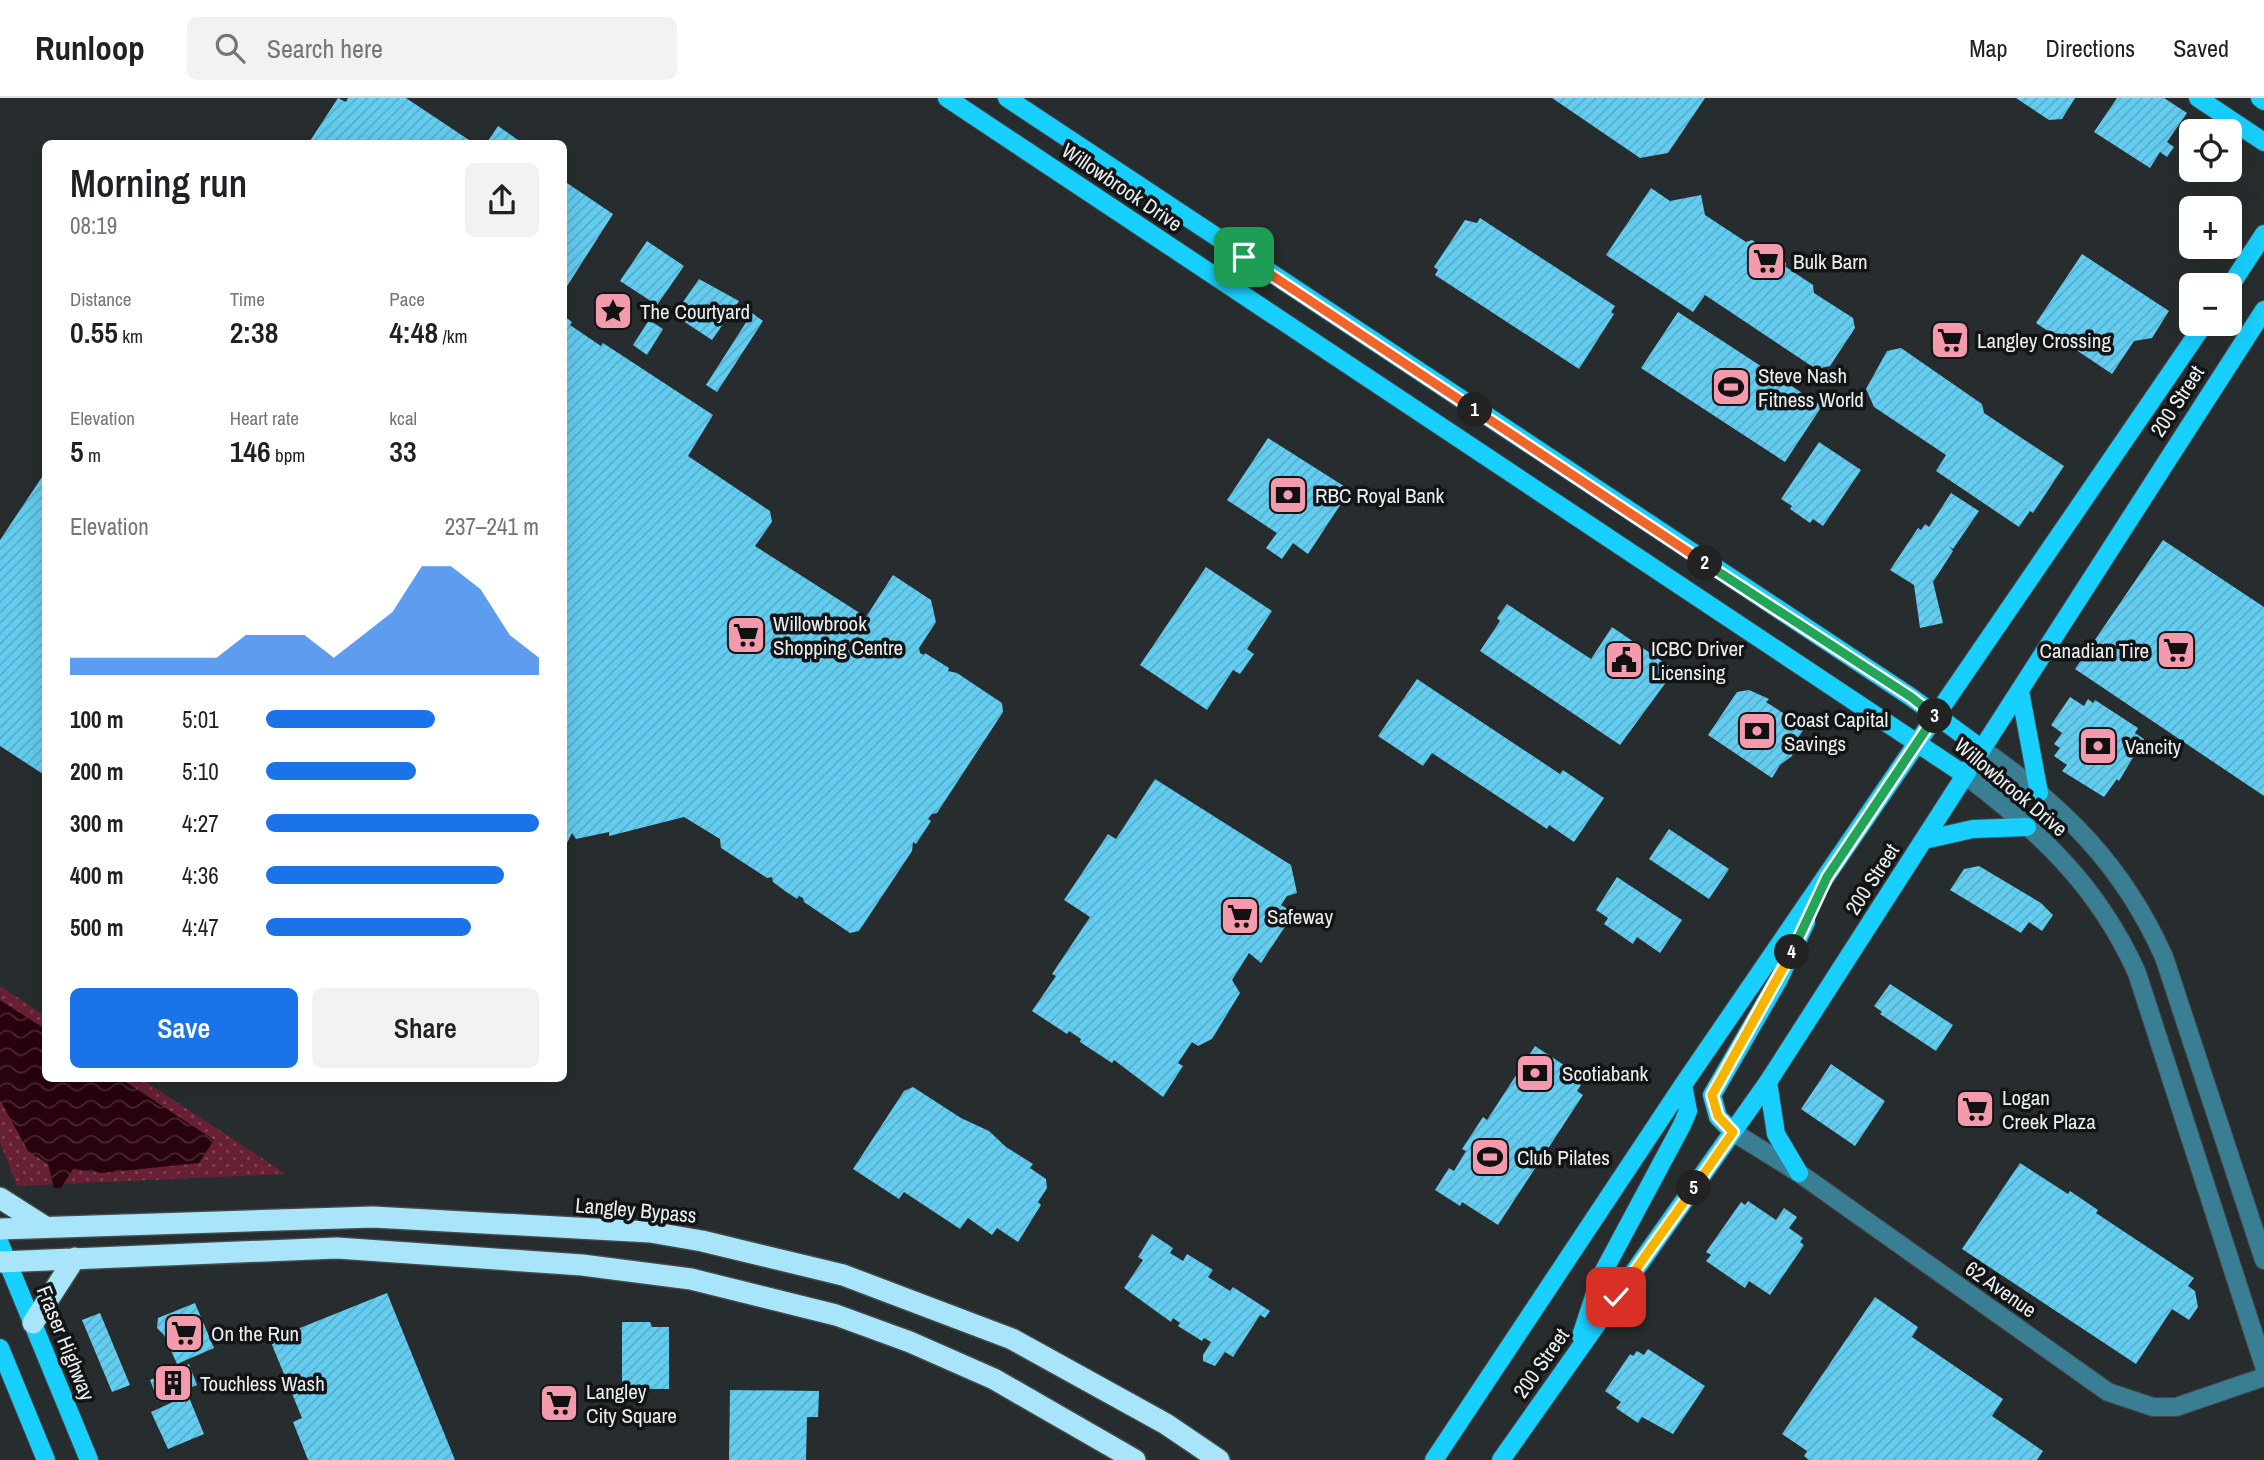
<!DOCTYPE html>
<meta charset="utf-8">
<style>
body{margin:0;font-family:"Archivo Narrow",sans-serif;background:#f2f2f2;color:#202124;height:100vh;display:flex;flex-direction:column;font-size:26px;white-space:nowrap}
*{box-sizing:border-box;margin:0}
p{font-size:23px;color:#757577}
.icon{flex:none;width:38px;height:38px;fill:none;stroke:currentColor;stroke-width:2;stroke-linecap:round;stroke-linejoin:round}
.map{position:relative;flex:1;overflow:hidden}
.drawer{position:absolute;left:42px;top:42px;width:525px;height:942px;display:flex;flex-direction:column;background:#fff;border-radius:10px;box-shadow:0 7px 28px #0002}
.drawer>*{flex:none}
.tools{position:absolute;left:2179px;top:21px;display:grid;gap:14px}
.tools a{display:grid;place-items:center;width:63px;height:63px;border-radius:10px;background:#fff;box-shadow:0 7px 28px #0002;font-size:35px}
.pin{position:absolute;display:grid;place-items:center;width:60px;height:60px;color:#fff;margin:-30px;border-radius:14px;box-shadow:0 4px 10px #0006}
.km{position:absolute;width:35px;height:35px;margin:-18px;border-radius:50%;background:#222;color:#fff;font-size:19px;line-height:35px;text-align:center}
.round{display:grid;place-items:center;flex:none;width:74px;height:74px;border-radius:10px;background:#f2f2f2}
.overview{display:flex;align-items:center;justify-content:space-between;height:119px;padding:0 28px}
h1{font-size:38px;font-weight:600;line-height:52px}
.metrics{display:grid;grid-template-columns:repeat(3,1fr);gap:10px;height:119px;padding:7px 28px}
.metrics div{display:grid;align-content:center}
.metrics b{font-size:30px;font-weight:600}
.metrics small{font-size:19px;font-weight:400}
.metrics p{font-size:19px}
.chart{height:196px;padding:14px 28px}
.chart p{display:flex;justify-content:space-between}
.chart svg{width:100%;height:126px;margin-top:7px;fill:#1a73e8;opacity:.7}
.button{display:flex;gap:14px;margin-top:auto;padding:14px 28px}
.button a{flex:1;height:80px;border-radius:10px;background:#1a73e8;color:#fff;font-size:28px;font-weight:600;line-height:80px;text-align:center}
.button a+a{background:#f2f2f2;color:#202124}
ul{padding:0 28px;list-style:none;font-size:23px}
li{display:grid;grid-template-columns:112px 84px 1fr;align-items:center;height:52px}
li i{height:18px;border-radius:9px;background:#1a73e8}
header{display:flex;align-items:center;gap:42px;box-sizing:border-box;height:98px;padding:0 35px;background:#fff;border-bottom:2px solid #e0e0e0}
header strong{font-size:33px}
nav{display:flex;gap:38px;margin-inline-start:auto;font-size:24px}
.search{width:490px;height:63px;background:#f2f2f2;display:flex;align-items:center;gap:18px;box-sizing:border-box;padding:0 24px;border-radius:10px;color:#757577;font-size:26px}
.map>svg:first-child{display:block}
.grass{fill:url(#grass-dots)}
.water{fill:url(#water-waves)}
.building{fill:url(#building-hatch)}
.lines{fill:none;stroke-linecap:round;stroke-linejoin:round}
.minor-casing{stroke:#434849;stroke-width:20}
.major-casing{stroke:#434849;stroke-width:20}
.highway-casing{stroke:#434849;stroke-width:24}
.minor{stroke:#3a7e94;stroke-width:18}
.major{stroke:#18d0ff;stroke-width:18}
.highway{stroke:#a8e4fa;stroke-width:21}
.split-1-casing{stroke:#fff;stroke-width:14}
.split-2-casing{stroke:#fff;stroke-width:14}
.split-3-casing{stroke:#fff;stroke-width:14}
.split-4-casing{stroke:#fff;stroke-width:14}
.split-5-casing{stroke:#fff;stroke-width:14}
.split-6-casing{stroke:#fff;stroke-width:14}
.split-1{stroke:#f0652b;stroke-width:9}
.split-2{stroke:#f0652b;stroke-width:9}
.split-3{stroke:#22a559;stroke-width:9}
.split-4{stroke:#22a559;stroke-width:9}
.split-5{stroke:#f5b400;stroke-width:9}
.split-6{stroke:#f5b400;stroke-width:9}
.labels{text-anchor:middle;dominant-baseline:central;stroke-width:7;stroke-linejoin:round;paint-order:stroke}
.street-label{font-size:21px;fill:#eceff0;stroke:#121415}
.poi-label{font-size:21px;fill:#eceff0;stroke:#121415;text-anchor:start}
</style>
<header>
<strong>Runloop</strong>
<div class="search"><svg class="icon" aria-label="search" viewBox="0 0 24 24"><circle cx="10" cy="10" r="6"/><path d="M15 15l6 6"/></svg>Search here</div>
<nav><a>Map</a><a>Directions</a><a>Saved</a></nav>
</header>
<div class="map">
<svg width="2264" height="1362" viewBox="0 0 2264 1362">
<defs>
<pattern id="grass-dots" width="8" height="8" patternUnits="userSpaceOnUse" patternTransform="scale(1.75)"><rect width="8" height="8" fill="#682034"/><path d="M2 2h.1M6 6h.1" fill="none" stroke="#7e4152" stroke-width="1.8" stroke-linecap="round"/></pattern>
<pattern id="water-waves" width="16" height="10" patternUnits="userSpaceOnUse" patternTransform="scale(1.75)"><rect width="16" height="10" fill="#28020d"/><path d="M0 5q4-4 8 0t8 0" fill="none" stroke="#472731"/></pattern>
<pattern id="building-hatch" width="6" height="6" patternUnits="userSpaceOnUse" patternTransform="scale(1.75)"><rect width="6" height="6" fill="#62cdf0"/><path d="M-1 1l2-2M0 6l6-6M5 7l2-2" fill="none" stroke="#5bacc6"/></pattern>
</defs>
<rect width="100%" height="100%" fill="#272d2e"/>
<!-- grass -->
<path class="grass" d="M0,888L45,918L46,980H140L286,1076L17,1088L0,1045Z"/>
<!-- water -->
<path class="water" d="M0,902L45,931L46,980H120L214,1042L199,1065L102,1075L73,1071L61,1090H54L48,1066L28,1053L0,1002Z"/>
<!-- building -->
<path class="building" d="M338,0L346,4L348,0H406L475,46H308Z
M1552,0H1705L1668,55L1640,60Z
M2016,0H2075L2062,21L2049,22Z
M2117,0H2164L2187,15L2167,44L2174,49L2167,59L2160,54L2150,70L2094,34Z
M498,28L524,46H486Z
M564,83L613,116L564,193Z
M1651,90L1670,103L1701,97L1705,117L1746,144L1752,142L1786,165V169L1813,187L1814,195L1853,220L1855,230L1830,268L1816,271L1705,197L1693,214L1606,157Z
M1480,120L1615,208L1611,214L1614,216L1579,271L1435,177L1438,172L1434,169L1465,122L1477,125Z
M647,143L684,168L657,207L620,183Z
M2082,156L2169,213L2152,240L2134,243L2112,276L2036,225Z
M699,181L739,203L712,242L674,217Z
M1678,214L1822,308L1785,364L1641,270Z
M752,215L763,223L717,294L706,287Z
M564,218L572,224L570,227L601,248L603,245L713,317L688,358L770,413L772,424L755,448L866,519L893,477L931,502L936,524L919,550L920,555L924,557L925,555L949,570L948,573L957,575L1002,605L1003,614L937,715L932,716L928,721L931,723L916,746L913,744L912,753L859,833L850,835L804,804L803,800L799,798L797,801L785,793L773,784L772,779L767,780L721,750L720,741L684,719L609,738V734L576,741L572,735L564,751Z
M649,222L663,231L647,257L633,247Z
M1901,250L1982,306L1984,315L2064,368L2033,415L2030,413L2019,429L1936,373L1946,357L1874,309L1866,291L1887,253Z
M1268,340L1350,392L1308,456L1293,445L1282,461L1266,450L1277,435L1227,402Z
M1819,344L1861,372L1823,428L1813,421L1810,425L1790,411L1792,408L1781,401Z
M46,373V678L0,648V442Z
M1951,395L1979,413L1953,451L1949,448L1953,453L1933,484L1943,525L1920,530L1914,487L1890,472L1918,430L1921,432L1925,426L1929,429Z
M2163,442L2264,509V698L2075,571Z
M1206,469L1272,513L1247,551L1254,556L1240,576L1233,572L1207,612L1140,567Z
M1507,506L1591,561L1612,529L1675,572L1620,647L1480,553L1500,523L1497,520Z
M1417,581L1560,676L1563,672L1604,700L1574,744L1549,727L1547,731L1432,655L1423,668L1378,638Z
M1749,592L1769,601L1766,604L1805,629L1795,645L1792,658L1780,667L1772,680L1708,637L1737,594Z
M2070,599L2084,608L2088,601L2093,605L2095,602L2138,630L2135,635L2144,641L2119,683L2117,681L2104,699L2062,673L2067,667L2054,658L2060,650L2054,646L2062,635L2051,627Z
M1155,681L1291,767L1297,795L1287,798L1281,807L1294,815L1261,865L1249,855L1232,882L1240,895L1212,941L1198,948L1192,944L1178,965L1183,968L1163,999L1114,962L1112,965L1080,944L1081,941L1069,933L1067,936L1032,913L1056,878L1052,876L1090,819L1064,802L1108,736L1116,741Z
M1669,731L1729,771L1709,801L1649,761Z
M1979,768L2041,805L2053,817L2042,833L2029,824L2021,835L1950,792L1964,771Z
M1617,779L1682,822L1660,855L1637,839L1633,846L1604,826L1608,820L1596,812Z
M1890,886L1953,927L1936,953L1880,916L1882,914L1874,908Z
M1535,948L1579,977L1575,983L1581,987L1577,993L1583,997L1498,1127L1462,1104L1460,1108L1435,1092L1449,1070L1454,1073L1466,1053L1462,1051L1483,1019L1487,1022Z
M1831,966L1885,1003L1855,1048L1801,1011Z
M913,989L961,1020L989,1033L1006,1049L1033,1066L1030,1070L1046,1081L1047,1090L1038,1104L1041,1107L1018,1144L997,1130L992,1137L968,1120L960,1131L904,1094L899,1101L853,1071L904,993Z
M2020,1065L2068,1096L2070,1093L2098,1112L2096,1115L2194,1180L2188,1188L2195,1193L2198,1209L2189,1222L2172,1211L2136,1266L1962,1151Z
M1748,1103L1776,1122L1784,1110L1797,1119L1789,1130L1803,1140L1800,1144L1804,1147L1770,1197L1749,1183L1745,1190L1706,1163L1711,1157L1706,1154L1741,1104L1745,1107Z
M1152,1136L1173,1150L1170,1155L1183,1163L1187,1156L1213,1172L1208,1179L1230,1193L1233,1189L1270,1213L1265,1220L1260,1217L1233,1259L1225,1254L1215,1268L1203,1263V1257L1211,1244L1204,1240L1202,1243L1178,1228L1180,1225L1173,1220L1171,1224L1124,1190L1143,1162L1138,1159Z
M387,1195L455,1362H308L293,1324L302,1320L270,1242Z
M1875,1199L1918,1229L1912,1239L2003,1301L1992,1318L2043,1353L2037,1362H1809L1804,1358L1807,1353L1782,1336Z
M195,1205L214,1250L177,1266L164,1237L157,1230L158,1220Z
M100,1215L130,1287L112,1294L82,1222Z
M622,1224H650L652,1229H669V1291H622Z
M1648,1251L1705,1288L1673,1336L1642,1319L1638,1325L1616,1310L1621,1304L1605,1293L1630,1256L1633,1258L1637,1253L1644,1257Z
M189,1266L197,1287L158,1303L150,1282Z
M730,1292L819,1293L818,1319H807L806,1362H729Z
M188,1297L204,1336L168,1351L151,1314Z"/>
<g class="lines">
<!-- minor casing -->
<g class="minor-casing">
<path id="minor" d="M1982,651C2064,709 2123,767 2164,859L2264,1162
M1965,677C2040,734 2098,788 2137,875L2264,1268
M1733,1034L1799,1075L2108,1294L2153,1309H2176L2264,1279"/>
</g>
<!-- major casing -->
<g class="major-casing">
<path id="major" d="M947,0L1965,677
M1007,0L1911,599L1982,651
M2198,0L2264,44
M2260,0L2264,3
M2230,188L2264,136
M2020,593L2039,695
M1924,742L1973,731L2027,729
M1768,984L1776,1036L1799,1075
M1733,1034L1718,1019L1712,997L1779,881L1806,824
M0,1146L89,1362
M1581,1238L1600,1180L1682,1027L1688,1013L1683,987
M0,1250L46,1362
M1434,1362L1683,987L2204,226
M1501,1362L1768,984L2264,212"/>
</g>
<!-- highway casing -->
<g class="highway-casing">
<path id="highway" d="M0,1100L44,1128
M0,1131L373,1119L650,1134L702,1143L843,1177L1012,1241L1166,1326L1219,1362
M0,1164L337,1150L582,1167L691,1181L836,1217L910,1244L994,1281L1135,1362
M33,1225L75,1160"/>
</g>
<!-- minor -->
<use href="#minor" class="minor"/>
<!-- major -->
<use href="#major" class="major"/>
<!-- highway -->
<use href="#highway" class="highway"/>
</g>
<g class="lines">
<!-- split-1 casing -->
<g class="split-1-casing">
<path id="split-1" d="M1244,159L1475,312"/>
</g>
<!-- split-2 casing -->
<g class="split-2-casing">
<path id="split-2" d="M1475,312L1705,465"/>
</g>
<!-- split-3 casing -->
<g class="split-3-casing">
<path id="split-3" d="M1705,465L1911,599L1935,618"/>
</g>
<!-- split-4 casing -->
<g class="split-4-casing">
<path id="split-4" d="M1792,854L1827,779L1935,618"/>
</g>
<!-- split-5 casing -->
<g class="split-5-casing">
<path id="split-5" d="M1694,1090L1733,1034L1718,1018L1712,997L1792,854"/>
</g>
<!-- split-6 casing -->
<g class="split-6-casing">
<path id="split-6" d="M1616,1199L1694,1090"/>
</g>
<!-- split-1 -->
<use href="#split-1" class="split-1"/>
<!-- split-2 -->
<use href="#split-2" class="split-2"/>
<!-- split-3 -->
<use href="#split-3" class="split-3"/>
<!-- split-4 -->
<use href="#split-4" class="split-4"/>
<!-- split-5 -->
<use href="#split-5" class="split-5"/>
<!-- split-6 -->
<use href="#split-6" class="split-6"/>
</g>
<!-- icons -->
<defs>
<g id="supermarket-square" transform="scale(2.0125)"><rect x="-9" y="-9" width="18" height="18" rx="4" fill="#f39aac" stroke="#121415"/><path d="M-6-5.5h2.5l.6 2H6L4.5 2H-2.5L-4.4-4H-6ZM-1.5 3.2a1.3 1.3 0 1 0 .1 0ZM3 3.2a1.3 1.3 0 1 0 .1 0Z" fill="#111"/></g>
<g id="sight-square" transform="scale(2.0125)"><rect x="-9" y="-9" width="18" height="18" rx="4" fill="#f39aac" stroke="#121415"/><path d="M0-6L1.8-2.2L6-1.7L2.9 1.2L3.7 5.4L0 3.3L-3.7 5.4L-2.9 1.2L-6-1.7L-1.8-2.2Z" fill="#111"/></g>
<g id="stadium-square" transform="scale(2.0125)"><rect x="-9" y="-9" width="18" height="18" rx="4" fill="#f39aac" stroke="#121415"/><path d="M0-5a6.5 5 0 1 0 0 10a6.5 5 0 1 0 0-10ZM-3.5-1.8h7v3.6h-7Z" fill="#111"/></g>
<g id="bank-square" transform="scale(2.0125)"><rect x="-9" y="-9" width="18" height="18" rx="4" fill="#f39aac" stroke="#121415"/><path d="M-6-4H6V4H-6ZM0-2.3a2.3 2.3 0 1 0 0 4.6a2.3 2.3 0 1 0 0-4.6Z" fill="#111"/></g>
<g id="civic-square" transform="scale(2.0125)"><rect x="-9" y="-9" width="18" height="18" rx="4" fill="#f39aac" stroke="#121415"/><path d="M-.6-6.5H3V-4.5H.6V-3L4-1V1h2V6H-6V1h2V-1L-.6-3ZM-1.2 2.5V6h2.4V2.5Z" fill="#111"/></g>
<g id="building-square" transform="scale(2.0125)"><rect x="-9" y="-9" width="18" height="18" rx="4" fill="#f39aac" stroke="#121415"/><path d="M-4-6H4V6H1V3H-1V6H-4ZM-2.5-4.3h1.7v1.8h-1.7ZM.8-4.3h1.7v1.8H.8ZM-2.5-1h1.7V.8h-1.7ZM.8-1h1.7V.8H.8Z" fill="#111"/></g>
</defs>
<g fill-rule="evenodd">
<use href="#supermarket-square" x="1766" y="163"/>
<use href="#sight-square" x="613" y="213"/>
<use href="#supermarket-square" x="1950" y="242"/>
<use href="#stadium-square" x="1731" y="289"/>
<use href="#bank-square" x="1288" y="397"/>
<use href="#supermarket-square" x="746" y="537"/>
<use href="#supermarket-square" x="2176" y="552"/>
<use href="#civic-square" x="1624" y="562"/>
<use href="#bank-square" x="1757" y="633"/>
<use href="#bank-square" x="2098" y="648"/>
<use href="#supermarket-square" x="1240" y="818"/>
<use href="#bank-square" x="1535" y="975"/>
<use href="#supermarket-square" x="1975" y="1011"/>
<use href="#stadium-square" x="1490" y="1059"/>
<use href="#supermarket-square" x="184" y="1235"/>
<use href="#building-square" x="173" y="1285"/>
<use href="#supermarket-square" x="559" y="1305"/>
</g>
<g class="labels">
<!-- street labels -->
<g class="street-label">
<text transform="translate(1122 89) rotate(34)">Willowbrook Drive</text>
<text transform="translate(2177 303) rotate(-57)">200 Street</text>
<text transform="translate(2011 689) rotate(40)">Willowbrook Drive</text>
<text transform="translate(1872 781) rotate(-57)">200 Street</text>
<text transform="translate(636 1112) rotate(5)">Langley Bypass</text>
<text transform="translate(2001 1191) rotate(35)">62 Avenue</text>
<text transform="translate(66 1245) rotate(68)">Fraser Highway</text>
<text transform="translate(1541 1265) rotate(-55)">200 Street</text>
</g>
<!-- poi labels -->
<g class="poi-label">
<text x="1793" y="163">Bulk Barn</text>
<text x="640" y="213">The Courtyard</text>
<text x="1977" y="242">Langley Crossing</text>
<text x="1758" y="277">Steve Nash<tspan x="1758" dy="24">Fitness World</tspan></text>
<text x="1315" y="397">RBC Royal Bank</text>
<text x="773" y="525">Willowbrook<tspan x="773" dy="24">Shopping Centre</tspan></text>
<text x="1651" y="550">ICBC Driver<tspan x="1651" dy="24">Licensing</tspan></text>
<text x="2149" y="552" text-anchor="end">Canadian Tire</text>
<text x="1784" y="621">Coast Capital<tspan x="1784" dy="24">Savings</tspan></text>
<text x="2125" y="648">Vancity</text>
<text x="1267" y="818">Safeway</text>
<text x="1562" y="975">Scotiabank</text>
<text x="2002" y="999">Logan<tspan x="2002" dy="24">Creek Plaza</tspan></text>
<text x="1517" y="1059">Club Pilates</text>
<text x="211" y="1235">On the Run</text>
<text x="200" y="1285">Touchless Wash</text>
<text x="586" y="1293">Langley<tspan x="586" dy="24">City Square</tspan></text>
</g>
</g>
</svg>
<div class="tools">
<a><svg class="icon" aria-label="locate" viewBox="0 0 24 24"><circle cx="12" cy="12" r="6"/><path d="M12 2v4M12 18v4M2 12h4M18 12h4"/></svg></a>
<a>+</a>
<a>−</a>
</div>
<div class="pin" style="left:1244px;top:159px;background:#1e9e55"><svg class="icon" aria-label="arrive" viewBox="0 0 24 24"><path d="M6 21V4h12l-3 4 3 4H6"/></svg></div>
<div class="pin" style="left:1616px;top:1199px;background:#d93025"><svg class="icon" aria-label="check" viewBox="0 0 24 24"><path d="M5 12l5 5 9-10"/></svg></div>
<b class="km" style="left:1475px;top:312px">1</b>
<b class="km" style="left:1705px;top:465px">2</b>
<b class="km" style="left:1935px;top:618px">3</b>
<b class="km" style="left:1792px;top:854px">4</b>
<b class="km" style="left:1694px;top:1090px">5</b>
<section class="drawer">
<div class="overview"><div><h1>Morning run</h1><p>08:19</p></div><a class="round"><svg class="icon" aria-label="share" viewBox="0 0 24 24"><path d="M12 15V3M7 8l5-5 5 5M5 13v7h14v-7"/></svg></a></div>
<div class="metrics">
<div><p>Distance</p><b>0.55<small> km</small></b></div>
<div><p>Time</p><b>2:38</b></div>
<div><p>Pace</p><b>4:48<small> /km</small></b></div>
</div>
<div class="metrics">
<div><p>Elevation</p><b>5<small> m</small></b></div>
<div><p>Heart rate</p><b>146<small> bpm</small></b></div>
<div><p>kcal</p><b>33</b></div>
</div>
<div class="chart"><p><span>Elevation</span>237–241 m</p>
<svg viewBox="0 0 160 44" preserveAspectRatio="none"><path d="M0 44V38L10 38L20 38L30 38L40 38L50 38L60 30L70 30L80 30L90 38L100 30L110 22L120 6L130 6L140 14L150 30L160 38V44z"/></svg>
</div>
<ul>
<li><b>100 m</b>5:01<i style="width:62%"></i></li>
<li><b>200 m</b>5:10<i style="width:55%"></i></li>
<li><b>300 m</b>4:27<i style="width:100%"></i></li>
<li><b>400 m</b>4:36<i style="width:87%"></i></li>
<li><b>500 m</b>4:47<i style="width:75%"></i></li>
</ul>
<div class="button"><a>Save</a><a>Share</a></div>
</section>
</div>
